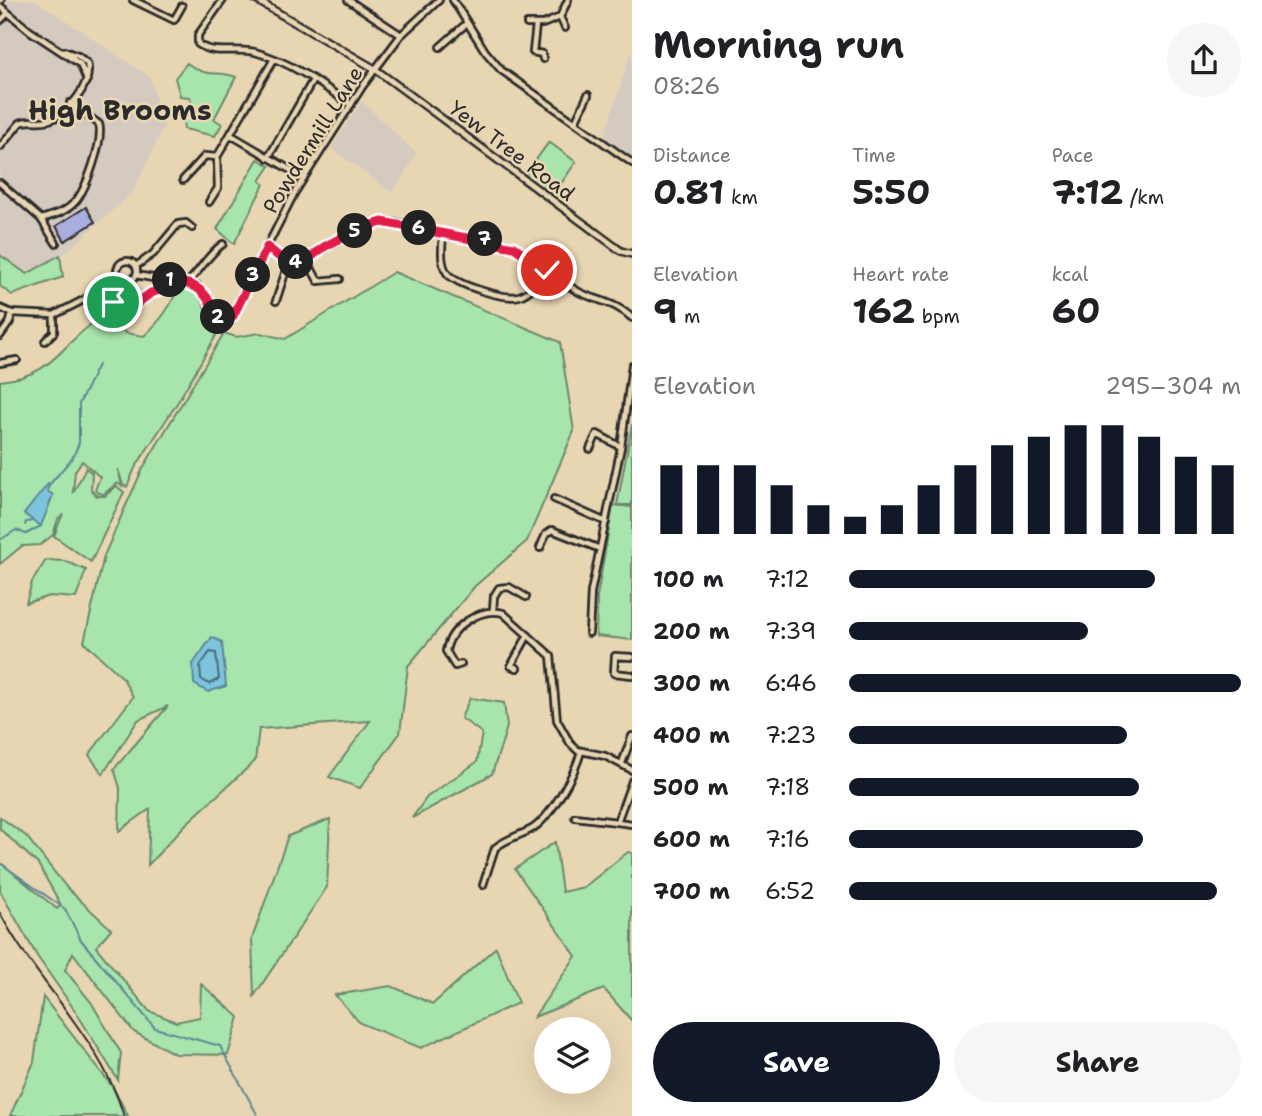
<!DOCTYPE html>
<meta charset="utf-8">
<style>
body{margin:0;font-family:"Shantell Sans",sans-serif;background:#f6f6f6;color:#202124;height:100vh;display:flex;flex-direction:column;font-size:26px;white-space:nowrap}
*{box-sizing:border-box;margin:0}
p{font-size:23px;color:#757577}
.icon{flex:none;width:38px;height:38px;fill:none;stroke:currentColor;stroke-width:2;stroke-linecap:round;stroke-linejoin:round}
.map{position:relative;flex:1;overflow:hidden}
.panel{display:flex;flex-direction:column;background:#fff;width:630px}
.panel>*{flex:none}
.tools{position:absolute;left:534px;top:1017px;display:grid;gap:14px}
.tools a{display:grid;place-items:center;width:77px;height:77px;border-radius:50%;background:#fff;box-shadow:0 7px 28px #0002;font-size:35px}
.pin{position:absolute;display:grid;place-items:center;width:60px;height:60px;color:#fff;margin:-30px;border:4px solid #fff;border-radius:50%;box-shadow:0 2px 7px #0007}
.km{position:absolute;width:35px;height:35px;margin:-18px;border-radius:50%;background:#222;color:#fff;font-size:19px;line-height:35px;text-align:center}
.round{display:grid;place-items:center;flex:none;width:74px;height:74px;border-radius:37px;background:#f6f6f6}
.head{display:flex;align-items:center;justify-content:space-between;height:119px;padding:0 21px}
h1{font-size:38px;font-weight:700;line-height:52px}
.metrics{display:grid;grid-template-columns:repeat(3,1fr);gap:10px;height:119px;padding:7px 21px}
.metrics div{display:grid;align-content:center}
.metrics b{font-size:35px;font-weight:700}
.metrics small{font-size:19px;font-weight:400}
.metrics p{font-size:19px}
.chart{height:196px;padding:14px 21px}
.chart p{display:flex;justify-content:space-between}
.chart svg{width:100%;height:126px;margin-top:7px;stroke:#111827;stroke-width:6}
.button{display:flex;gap:14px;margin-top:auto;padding:14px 21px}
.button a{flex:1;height:80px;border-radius:42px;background:#111827;color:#fff;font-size:28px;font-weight:700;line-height:80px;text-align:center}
.button a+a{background:#f6f6f6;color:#202124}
ul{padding:0 21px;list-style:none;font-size:23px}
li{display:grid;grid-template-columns:112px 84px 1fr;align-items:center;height:52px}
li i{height:18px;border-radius:9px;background:#111827}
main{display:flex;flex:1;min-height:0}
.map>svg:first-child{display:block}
.built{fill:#d5cac0}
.green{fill:#a8e5ac;stroke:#6a886c;stroke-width:2}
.water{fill:#7dc4de;stroke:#5c8796;stroke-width:2}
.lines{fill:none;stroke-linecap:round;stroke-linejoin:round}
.shore{stroke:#4c6873;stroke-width:2}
.stream{stroke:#5c8796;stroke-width:2}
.building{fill:#a9aedf;stroke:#2b2b2b;stroke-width:2}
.minor-casing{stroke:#2b2b2b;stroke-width:10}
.tertiary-casing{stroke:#2b2b2b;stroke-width:10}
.minor{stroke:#e8d6b3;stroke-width:4.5}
.tertiary{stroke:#e8d6b3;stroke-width:5}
.rail{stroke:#2b2b2b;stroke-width:2}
.route-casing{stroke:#fff;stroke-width:14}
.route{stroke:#e11d48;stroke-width:9}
.labels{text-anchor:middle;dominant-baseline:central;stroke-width:5;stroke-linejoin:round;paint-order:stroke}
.street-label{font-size:21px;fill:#2b2b2b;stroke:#e8d6b3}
.district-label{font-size:28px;font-weight:bold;fill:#2b2b2b;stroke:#e8d6b3}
</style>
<main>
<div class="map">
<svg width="632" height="1116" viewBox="0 0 632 1116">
<rect width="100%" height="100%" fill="#e8d6b3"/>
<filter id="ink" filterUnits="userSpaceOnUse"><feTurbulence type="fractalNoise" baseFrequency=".0143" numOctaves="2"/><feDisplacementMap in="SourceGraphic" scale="14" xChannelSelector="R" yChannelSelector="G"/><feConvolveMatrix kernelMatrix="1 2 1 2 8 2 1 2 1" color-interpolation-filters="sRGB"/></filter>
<g filter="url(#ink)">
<!-- built -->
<path class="built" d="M0,0H35L150,77L164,127L133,192L24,290L0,268Z
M632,49V159L603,140Z
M362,101L417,154L392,193L331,148Z"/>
<!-- green -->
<path class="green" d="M187,63C210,80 214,69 236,77L214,119L222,124L215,136L184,129L182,110L192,104L190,97L180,96L175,78Z
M549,142L576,162L553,195L525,175Z
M258,159L270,166L260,181L264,184L234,244L217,229Z
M0,255L27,274L60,255L63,277L12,295L0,286Z
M394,272L560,342L574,431L527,541L475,586L408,666L400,733L360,788L329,777L370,721L259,729L255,761L185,825L148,865L150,809L119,831L120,788L114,769L168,706L138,720L103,774L89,755L133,697L123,678L84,642L104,556L123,512L143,468L224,333L236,337L260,333L285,339Z
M179,284C205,290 204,314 218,332L179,400L135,468L127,487L123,485L118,469L122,486L117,483L104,494L98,493L95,490L100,477L82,461L75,471L73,493L86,468L92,473L91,490L97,496H105L116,486L124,492L91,562L54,536L62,516L58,519L53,535L40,545L22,546L0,564V381C57,375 58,345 100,318L117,323L125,333L144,336C161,320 172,306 179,284Z
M632,424V505H617Z
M613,505L632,507V640L596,636L597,597Z
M46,560L65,561L86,570L76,598L49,596L26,603L32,582Z
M470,698L504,703L507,727L492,774L412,818L427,797L477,762L482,733L461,718Z
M0,817L26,836L67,888L111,929L96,947L149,1011L176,1022L200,1017L201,984L239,1017L228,1055L175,1054L134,1032L73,953L65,970L91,1002L121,1053L118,1080L76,1012L37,956L0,891V862L57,909L61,905L38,864L0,829Z
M330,819L327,887L254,996L252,939L288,836Z
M555,842L562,892L584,887L628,852L632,853V1021L604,989L534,1017L576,956L515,869Z
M496,947L518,1003L421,1048L360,1023L335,995L391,986L433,1004Z
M43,997L114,1089L128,1116H10L34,1062Z"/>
<!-- water -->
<path class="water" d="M48,484H50L47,491L53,495L41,526L24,514Z
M212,637L222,642L226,686L208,692L194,684L193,664Z"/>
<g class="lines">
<!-- shore -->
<path class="shore" d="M210,652L216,653L219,679L209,684L201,679L200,666Z"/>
<!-- stream -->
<path class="stream" d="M50,484L73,457L79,443V404L98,365
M25,525L26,522L33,521
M0,540L16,530L26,534L41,526
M0,863L65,909L81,940L155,1028L220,1046L258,1116"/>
</g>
<!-- building -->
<path class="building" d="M86,207L95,222L65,241L56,226Z"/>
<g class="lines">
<!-- minor casing -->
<g class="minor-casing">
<path id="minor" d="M133,0L174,20L182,6
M223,0L198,35V44C215,56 235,47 255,52C291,62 321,84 351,105
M348,0L401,35
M453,0L485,51L501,70L632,163
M0,6L30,31L80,64L87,80
M560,17L565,28
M0,21L8,13
M527,24H543L560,17L568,0
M536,25L533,52L542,54L543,59
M440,47L467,23
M575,122L588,95
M231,135L304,178
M0,147L20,123C30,119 39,123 49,120C68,115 93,83 87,63L78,56L64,51
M268,158L313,80
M183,180L205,156L217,157
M0,183L41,219L56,243
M209,202L218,188L217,157L274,59
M41,219C54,215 66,212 75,202C86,190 104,140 99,124L70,103
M443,235C442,247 440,263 447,273C456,285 505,300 519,296C532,292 540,279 547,270
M267,247L288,264C321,257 345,230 379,223C400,219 422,231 442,235C466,240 492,236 515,248C538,259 557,281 581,293C599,301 617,303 632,318
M307,260L318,281L340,279
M117 271a10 10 0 1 1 20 0a10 10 0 1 1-20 0Z
M136,266L153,254L178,224L186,223L192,228
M136,275L198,286L222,323L230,319L295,192L362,87L401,35L439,0
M188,282C201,270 208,254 223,244
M276,301L288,264
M113,302L136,304L151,293L166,288L170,280
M0,308L12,313L54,315L101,291L116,274
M0,336L10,322L12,313
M45,341L54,332V315
M0,363L17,360
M590,449L597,434L621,447
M554,499L606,522
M540,548L546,534L552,530L600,549
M493,610L494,596L499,588L509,587L526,597
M589,633L591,592L621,447L632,365
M632,657L615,656L614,673L632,675
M461,664L455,666L446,651C450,627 480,607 503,613L551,656L557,720L570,743L577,750L605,756L632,770
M517,668L511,666L528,635
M622,763L632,736
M575,817L617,822L632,781
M617,822L632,824
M483,885L495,848C506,839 518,836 530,830C550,820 576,772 581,751"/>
</g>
<!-- tertiary casing -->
<g class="tertiary-casing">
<path id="tertiary" d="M0,0H1
M256,0L375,69L621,251L632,254"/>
</g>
<!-- minor -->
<use href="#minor" class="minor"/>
<!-- tertiary -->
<use href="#tertiary" class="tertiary"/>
<!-- rail -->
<path class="rail" d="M0,913C37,984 100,1037 124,1116"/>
</g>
</g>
<g class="lines" filter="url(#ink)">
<!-- route casing -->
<g class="route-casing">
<path id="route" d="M113,302L136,304L151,293L166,288L170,280C205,285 205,294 222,323L233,316L267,247L288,264L307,260L324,247L356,230L382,222L514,247L547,270"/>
</g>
<!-- route -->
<use href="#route" class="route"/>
</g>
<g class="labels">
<!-- street labels -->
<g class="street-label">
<text transform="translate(313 140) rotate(-58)">Powdermill Lane</text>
<text transform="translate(512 151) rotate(37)">Yew Tree Road</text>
</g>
<!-- district labels -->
<g class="district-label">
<text x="120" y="110">High Brooms</text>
</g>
</g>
</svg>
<div class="tools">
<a><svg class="icon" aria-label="layers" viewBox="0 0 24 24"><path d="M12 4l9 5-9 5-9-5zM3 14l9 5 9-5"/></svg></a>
</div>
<div class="pin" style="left:113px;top:302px;background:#1e9e55"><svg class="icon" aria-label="arrive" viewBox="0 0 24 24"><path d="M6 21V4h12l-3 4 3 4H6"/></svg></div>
<div class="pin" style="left:547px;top:270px;background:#d93025"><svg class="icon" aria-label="check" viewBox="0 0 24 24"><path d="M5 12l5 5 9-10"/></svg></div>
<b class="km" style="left:170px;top:280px">1</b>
<b class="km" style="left:218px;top:317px">2</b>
<b class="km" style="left:253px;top:275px">3</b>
<b class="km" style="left:296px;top:262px">4</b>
<b class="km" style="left:355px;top:231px">5</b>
<b class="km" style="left:419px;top:228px">6</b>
<b class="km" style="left:485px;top:239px">7</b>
</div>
<section class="panel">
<div class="head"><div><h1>Morning run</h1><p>08:26</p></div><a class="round"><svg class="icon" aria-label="share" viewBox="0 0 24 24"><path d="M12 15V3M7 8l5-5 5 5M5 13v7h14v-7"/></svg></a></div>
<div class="metrics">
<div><p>Distance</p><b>0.81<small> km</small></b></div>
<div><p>Time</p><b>5:50</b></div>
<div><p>Pace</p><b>7:12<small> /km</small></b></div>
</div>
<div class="metrics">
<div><p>Elevation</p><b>9<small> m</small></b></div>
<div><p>Heart rate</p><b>162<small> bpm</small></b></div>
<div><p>kcal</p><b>60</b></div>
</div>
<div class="chart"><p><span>Elevation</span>295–304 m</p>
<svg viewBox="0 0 160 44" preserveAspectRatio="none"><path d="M5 44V20M15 44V20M25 44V20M35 44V27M45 44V34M55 44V38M65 44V34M75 44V27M85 44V20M95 44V13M105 44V10M115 44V6M125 44V6M135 44V10M145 44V17M155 44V20"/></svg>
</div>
<ul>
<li><b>100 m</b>7:12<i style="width:78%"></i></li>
<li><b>200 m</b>7:39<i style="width:61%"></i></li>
<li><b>300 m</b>6:46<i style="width:100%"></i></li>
<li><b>400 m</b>7:23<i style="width:71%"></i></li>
<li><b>500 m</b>7:18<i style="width:74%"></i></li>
<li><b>600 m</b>7:16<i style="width:75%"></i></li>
<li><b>700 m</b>6:52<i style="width:94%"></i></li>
</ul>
<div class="button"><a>Save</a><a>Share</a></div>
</section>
</main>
